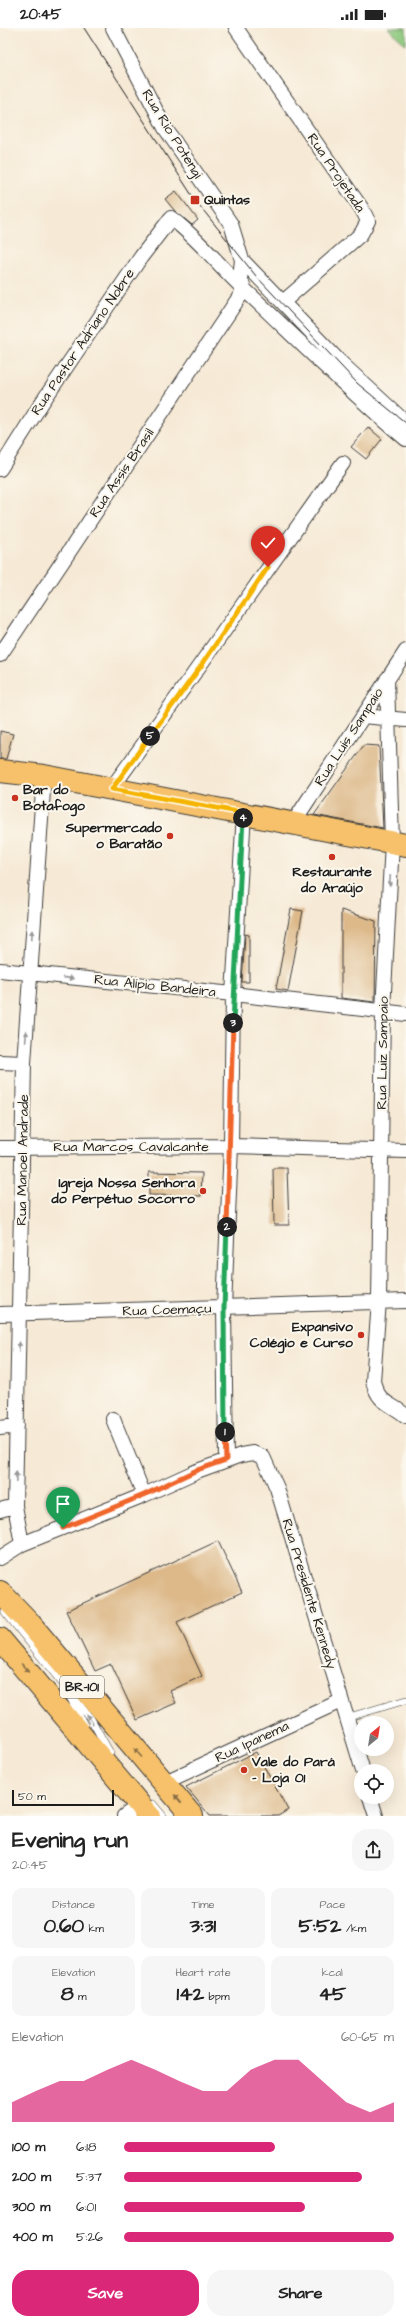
<!DOCTYPE html>
<meta charset="utf-8">
<style>
body{margin:0;font-family:"Architects Daughter",sans-serif;background:#f6f6f6;color:#222;height:100vh;display:flex;flex-direction:column;font-size:15px;white-space:nowrap}
*{box-sizing:border-box;margin:0}
p{font-size:13px;color:#767676}
.icon{flex:none;width:22px;height:22px;fill:none;stroke:currentColor;stroke-width:2;stroke-linecap:round;stroke-linejoin:round}
.map{position:relative;height:1788px;overflow:hidden}
.panel{display:flex;flex-direction:column;background:#fff;flex:1}
.panel>*{flex:none}
.needle{width:26px;rotate:30deg}
.buttons{position:absolute;left:354px;top:1688px;display:grid;gap:8px}
.buttons a{display:grid;place-items:center;width:40px;height:40px;border-radius:50%;background:#fff;box-shadow:0 4px 16px #0002;font-size:20px}
.scale{position:absolute;left:12px;bottom:10px;width:102px;box-sizing:border-box;padding-left:4px;border:2px solid #1c1c1c;border-top:0;font-size:11px;line-height:14px;white-space:nowrap;color:#1c1c1c;-webkit-text-stroke:3px #fbf7ec;paint-order:stroke}
.pin{position:absolute;display:grid;place-items:center;width:34px;height:34px;color:#fff;margin:-41px -17px;border-radius:50% 50% 50% 0;rotate:-45deg;box-shadow:0 0 4px #0007}
.pin .icon{rotate:45deg}
.km{position:absolute;width:20px;height:20px;margin:-10px;border-radius:50%;background:#222;color:#fff;font-size:11px;line-height:20px;text-align:center}
.round{display:grid;place-items:center;flex:none;width:42px;height:42px;border-radius:16px;background:#f6f6f6}
.overview{display:flex;align-items:center;justify-content:space-between;height:68px;padding:0 12px}
h1{font-size:22px;font-weight:800;line-height:30px}
.stats{display:grid;grid-template-columns:repeat(3,1fr);gap:6px;height:68px;padding:4px 12px}
.stats div{display:grid;align-content:center;border-radius:10px;background:#f6f6f6;text-align:center}
.stats b{font-size:20px;font-weight:800}
.stats small{font-size:11px;font-weight:400}
.stats p{font-size:11px}
.chart{height:112px;padding:8px 12px}
.chart p{display:flex;justify-content:space-between}
.chart svg{width:100%;height:72px;margin-top:4px;fill:#db2777;opacity:.7}
.cta{display:flex;gap:8px;margin-top:auto;padding:8px 12px}
.cta a{flex:1;height:46px;border-radius:16px;background:#db2777;color:#fff;font-size:16px;font-weight:800;line-height:46px;text-align:center}
.cta a+a{background:#f6f6f6;color:#222}
ul{padding:0 12px;list-style:none;font-size:13px}
li{display:grid;grid-template-columns:64px 48px 1fr;align-items:center;height:30px}
li i{height:10px;border-radius:5px;background:#db2777}
.status{display:flex;justify-content:space-between;align-items:center;height:28px;padding:0 20px;background:#fff;direction:ltr}
.status svg{height:11px;fill:currentColor}
.map>svg:first-child{display:block}
.green{fill:#8cc87d;stroke:#54724c}
.building{fill:#ddb98a}
.lines{fill:none;stroke-linecap:round;stroke-linejoin:round}
.service-casing{stroke:#3d3b38;stroke-width:8}
.minor-casing{stroke:#3d3b38;stroke-width:16}
.primary-casing{stroke:#3d3b38;stroke-width:24}
.trunk-casing{stroke:#3d3b38;stroke-width:24}
.service{stroke:#fff;stroke-width:7}
.minor{stroke:#fff;stroke-width:14}
.primary{stroke:#f6c16b;stroke-width:22}
.trunk{stroke:#f6c16b;stroke-width:22}
.tram{stroke:#1c1c1c;stroke-width:1}
.oneway{fill:#999}
.oneway2{fill:#896e44}
.split-1-casing{stroke:#fff;stroke-width:8}
.split-2-casing{stroke:#fff;stroke-width:8}
.split-3-casing{stroke:#fff;stroke-width:8}
.split-4-casing{stroke:#fff;stroke-width:8}
.split-5-casing{stroke:#fff;stroke-width:8}
.split-6-casing{stroke:#fff;stroke-width:8}
.split-1{stroke:#f0652b;stroke-width:5}
.split-2{stroke:#22a559;stroke-width:5}
.split-3{stroke:#f0652b;stroke-width:5}
.split-4{stroke:#22a559;stroke-width:5}
.split-5{stroke:#f5b400;stroke-width:5}
.split-6{stroke:#f5b400;stroke-width:5}
.poi-dot{fill:#c8321e;stroke:#fbf7ec;stroke-width:1.5}
.labels{text-anchor:middle;dominant-baseline:central;stroke-width:4;stroke-linejoin:round;paint-order:stroke}
.shield{fill:#fbf7ec;stroke:#5f5e5a;stroke-width:1}
.shield-label{font-size:13px;font-weight:bold;fill:#1c1c1c}
.street-label{font-size:14px;fill:#1c1c1c;stroke:#fbf7ec}
.poi-label{font-size:14px;font-weight:bold;fill:#1c1c1c;stroke:#fbf7ec;text-anchor:start}
</style>
<div class="status"><b>20:45</b><svg viewBox="0 0 49 12"><path d="M0 12V9h3v3zM5 12V6h3v6zM10 12V3h3v9zM15 12V0h3v12zM26 1h20v11H26zM47 4h2v5h-2z"/></svg></div>
<div class="map">
<svg width="406" height="1788" viewBox="0 0 406 1788">
<rect width="100%" height="100%" fill="#fbf7ec"/>
<filter id="ink" filterUnits="userSpaceOnUse"><feTurbulence type="fractalNoise" baseFrequency=".025" numOctaves="2"/><feDisplacementMap in="SourceGraphic" scale="8" xChannelSelector="R" yChannelSelector="G"/><feConvolveMatrix kernelMatrix="1 2 1 2 8 2 1 2 1" color-interpolation-filters="sRGB"/></filter>
<filter id="wash" filterUnits="userSpaceOnUse"><feTurbulence type="fractalNoise" baseFrequency=".012" numOctaves="4" result="noise"/><feDisplacementMap in="SourceGraphic" scale="16" xChannelSelector="R" yChannelSelector="G"/><feGaussianBlur stdDeviation="0.9" result="paint"/><feColorMatrix in="noise" values="0 0 0 0 0 0 0 0 0 0 0 0 0 0 0 0 0 1.4 0 .05"/><feComposite in="paint" operator="in"/></filter>
<g filter="url(#wash)">
<rect width="100%" height="100%" fill="#f6e9d5"/>
<!-- green -->
<path class="green" d="M388,0H406V17Z"/>
<g id="blocks">
<!-- building -->
<path class="building" d="M176,163L198,192L192,197L174,182L165,171Z
M368,399L382,411L366,431L351,419Z
M0,703L13,706L6,731H0Z
M364,717L379,718L383,800L314,787Z
M291,881L303,883L288,963L276,961Z
M341,882L376,893L375,974L341,970Z
M245,906L249,907V954H242Z
M273,1140H287L289,1197H274Z
M149,1144L202,1145L201,1168L149,1167Z
M218,1513L242,1564L177,1594L202,1648L170,1663L176,1675L137,1692L111,1636L95,1643L66,1583Z
M256,1724L288,1782L278,1788H210L186,1759Z"/>
</g>
</g>
<g filter="url(#ink)">
<use href="#blocks" fill-opacity="0" stroke="#3d3b38" stroke-width="1"/>
<g class="lines">
<!-- service casing -->
<g class="service-casing">
<path id="service" d="M5,1584L91,1691L110,1725
M70,1669L84,1697
M346,1690L406,1672
M153,1776L163,1788"/>
</g>
<!-- minor casing -->
<g class="minor-casing">
<path id="minor" d="M113,0L165,100L231,196L242,232L240,249L244,261
M236,0L362,181L368,193L361,206L283,274
M242,232L340,334L406,395
M0,441L43,373L141,229L171,190C199,211 220,239 245,262C298,312 350,364 406,411
M0,627L244,262
M387,651L392,815L383,982L379,1273L373,1353C379,1377 390,1374 406,1388
M363,688L406,692
M111,761C190,653 265,544 343,435
M293,795L406,623
M0,942L233,966L406,986
M0,1034L24,1035
M0,1120L231,1118L406,1123
M0,1286L406,1273
M113,1391L144,1467
M0,1400L17,1398
M226,1432L224,1280L231,1118L233,966L244,785
M0,1482L15,1478
M22,1516L15,1478L24,1035L44,748
M0,1530L22,1516L144,1467L197,1443L241,1427L253,1425L263,1429L277,1460L363,1743
M163,1755L341,1673
M370,1769L376,1788
M124,1788L140,1777"/>
</g>
<!-- primary casing -->
<g class="primary-casing">
<path id="primary" d="M0,743L44,748L406,817"/>
</g>
<!-- trunk casing -->
<g class="trunk-casing">
<path id="trunk" d="M0,1564L27,1592L192,1788
M0,1611L149,1788"/>
</g>
<!-- service -->
<use href="#service" class="service"/>
<!-- minor -->
<use href="#minor" class="minor"/>
<!-- primary -->
<use href="#primary" class="primary"/>
<!-- trunk -->
<use href="#trunk" class="trunk"/>
<!-- tram -->
<path class="tram" d="M84,0L195,172L256,248L358,356L406,395"/>
</g>
<!-- one-way arrows -->
<defs><path id="oneway-solid" d="M-6-.8H1V-3.2L6.5 0L1 3.2V.8H-6Z"/></defs>
<g class="oneway">
<use href="#oneway-solid" transform="translate(390 853) rotate(93)"/>
<use href="#oneway-solid" transform="translate(32 907) rotate(-86)"/>
<use href="#oneway-solid" transform="translate(68 950) rotate(6)"/>
<use href="#oneway-solid" transform="translate(26 1008) rotate(-87)"/>
<use href="#oneway-solid" transform="translate(19 1319) rotate(-88)"/>
<use href="#oneway-solid" transform="translate(16 1449) rotate(-88)"/>
<use href="#oneway-solid" transform="translate(90 1691) rotate(-123)"/>
</g>
<g class="oneway2">
<use href="#oneway-solid" transform="translate(25 1640) rotate(50)"/>
<use href="#oneway-solid" transform="translate(138 1725) rotate(-131)"/>
<use href="#oneway-solid" transform="translate(178 1771) rotate(-130)"/>
</g>
</g>
<g class="lines" filter="url(#ink)">
<!-- split-1 casing -->
<g class="split-1-casing">
<path id="split-1" d="M63,1500L144,1467L197,1442L226,1432L225,1404"/>
</g>
<!-- split-2 casing -->
<g class="split-2-casing">
<path id="split-2" d="M225,1404L224,1280L227,1199"/>
</g>
<!-- split-3 casing -->
<g class="split-3-casing">
<path id="split-3" d="M227,1199L233,995"/>
</g>
<!-- split-4 casing -->
<g class="split-4-casing">
<path id="split-4" d="M233,995L243,790"/>
</g>
<!-- split-5 casing -->
<g class="split-5-casing">
<path id="split-5" d="M150,708L112,761L244,785L243,790"/>
</g>
<!-- split-6 casing -->
<g class="split-6-casing">
<path id="split-6" d="M150,708L201,638L268,539"/>
</g>
<!-- split-1 -->
<use href="#split-1" class="split-1"/>
<!-- split-2 -->
<use href="#split-2" class="split-2"/>
<!-- split-3 -->
<use href="#split-3" class="split-3"/>
<!-- split-4 -->
<use href="#split-4" class="split-4"/>
<!-- split-5 -->
<use href="#split-5" class="split-5"/>
<!-- split-6 -->
<use href="#split-6" class="split-6"/>
</g>
<!-- markers -->
<g class="poi-dot">
<rect x="190" y="167" width="10" height="10" rx="2"/>
<circle cx="15" cy="770" r="4"/>
<circle cx="170" cy="808" r="4"/>
<circle cx="332" cy="829" r="4"/>
<circle cx="203" cy="1163" r="4"/>
<circle cx="361" cy="1307" r="4"/>
<circle cx="244" cy="1742" r="4"/>
</g>
<g class="labels">
<!-- shield labels -->
<rect class="shield" x="60" y="1648" width="44" height="22" rx="3"/>
<g class="shield-label">
<text x="82" y="1659">BR-101</text>
</g>
<!-- street labels -->
<g class="street-label">
<text transform="translate(172 106) rotate(58)">Rua Rio Potengi</text>
<text transform="translate(336 145) rotate(56)">Rua Projetada</text>
<text transform="translate(83 314) rotate(-56)">Rua Pastor Adriano Nobre</text>
<text transform="translate(122 445) rotate(-56)">Rua Assis Brasil</text>
<text transform="translate(349 709) rotate(-57)">Rua Luís Sampaio</text>
<text transform="translate(155 958) rotate(6)">Rua Alípio Bandeira</text>
<text transform="translate(383 1025) rotate(-89)">Rua Luiz Sampaio</text>
<text x="131" y="1119">Rua Marcos Cavalcante</text>
<text transform="translate(23 1132) rotate(-89)">Rua Manoel Andrade</text>
<text transform="translate(167 1282) rotate(-2)">Rua Coemaçu</text>
<text transform="translate(309 1566) rotate(73)">Rua Presidente Kennedy</text>
<text transform="translate(252 1714) rotate(-25)">Rua Ipanema</text>
</g>
<!-- poi labels -->
<g class="poi-label">
<text x="204" y="172">Quintas</text>
<text x="23" y="762">Bar do<tspan x="23" dy="16">Botafogo</tspan></text>
<text x="162" y="800" text-anchor="end">Supermercado<tspan x="162" dy="16">o Baratão</tspan></text>
<text x="332" y="844" text-anchor="middle">Restaurante<tspan x="332" dy="16">do Araújo</tspan></text>
<text x="195" y="1155" text-anchor="end">Igreja Nossa Senhora<tspan x="195" dy="16">do Perpétuo Socorro</tspan></text>
<text x="353" y="1299" text-anchor="end">Expansivo<tspan x="353" dy="16">Colégio e Curso</tspan></text>
<text x="252" y="1734">Vale do Pará<tspan x="252" dy="16">- Loja 01</tspan></text>
</g>
</g>
</svg>
<div class="buttons">
<a><svg class="needle" viewBox="-14 -14 28 28"><path d="M0-13l5 13h-10z" fill="#e53935"/><path d="M0 13l5-13h-10z" fill="#767676"/></svg></a>
<a><svg class="icon" aria-label="locate" viewBox="0 0 24 24"><circle cx="12" cy="12" r="6"/><path d="M12 2v4M12 18v4M2 12h4M18 12h4"/></svg></a>
</div>
<div class="scale">50 m</div>
<div class="pin" style="left:63px;top:1500px;background:#1e9e55"><svg class="icon" aria-label="arrive" viewBox="0 0 24 24"><path d="M6 21V4h12l-3 4 3 4H6"/></svg></div>
<div class="pin" style="left:268px;top:539px;background:#d93025"><svg class="icon" aria-label="check" viewBox="0 0 24 24"><path d="M5 12l5 5 9-10"/></svg></div>
<b class="km" style="left:225px;top:1404px">1</b>
<b class="km" style="left:227px;top:1199px">2</b>
<b class="km" style="left:233px;top:995px">3</b>
<b class="km" style="left:243px;top:790px">4</b>
<b class="km" style="left:150px;top:708px">5</b>
</div>
<section class="panel">
<div class="overview"><div><h1>Evening run</h1><p>20:45</p></div><a class="round"><svg class="icon" aria-label="share" viewBox="0 0 24 24"><path d="M12 15V3M7 8l5-5 5 5M5 13v7h14v-7"/></svg></a></div>
<div class="stats">
<div><p>Distance</p><b>0.60<small> km</small></b></div>
<div><p>Time</p><b>3:31</b></div>
<div><p>Pace</p><b>5:52<small> /km</small></b></div>
</div>
<div class="stats">
<div><p>Elevation</p><b>8<small> m</small></b></div>
<div><p>Heart rate</p><b>142<small> bpm</small></b></div>
<div><p>kcal</p><b>45</b></div>
</div>
<div class="chart"><p><span>Elevation</span>60–65 m</p>
<svg viewBox="0 0 160 44" preserveAspectRatio="none"><path d="M0 44V32L10 25L20 19L30 19L40 12L50 6L60 12L70 19L80 25L90 25L100 12L110 6L120 6L130 19L140 32L150 38L160 32V44z"/></svg>
</div>
<ul>
<li><b>100 m</b>6:18<i style="width:56%"></i></li>
<li><b>200 m</b>5:37<i style="width:88%"></i></li>
<li><b>300 m</b>6:01<i style="width:67%"></i></li>
<li><b>400 m</b>5:26<i style="width:100%"></i></li>
</ul>
<div class="cta"><a>Save</a><a>Share</a></div>
</section>
